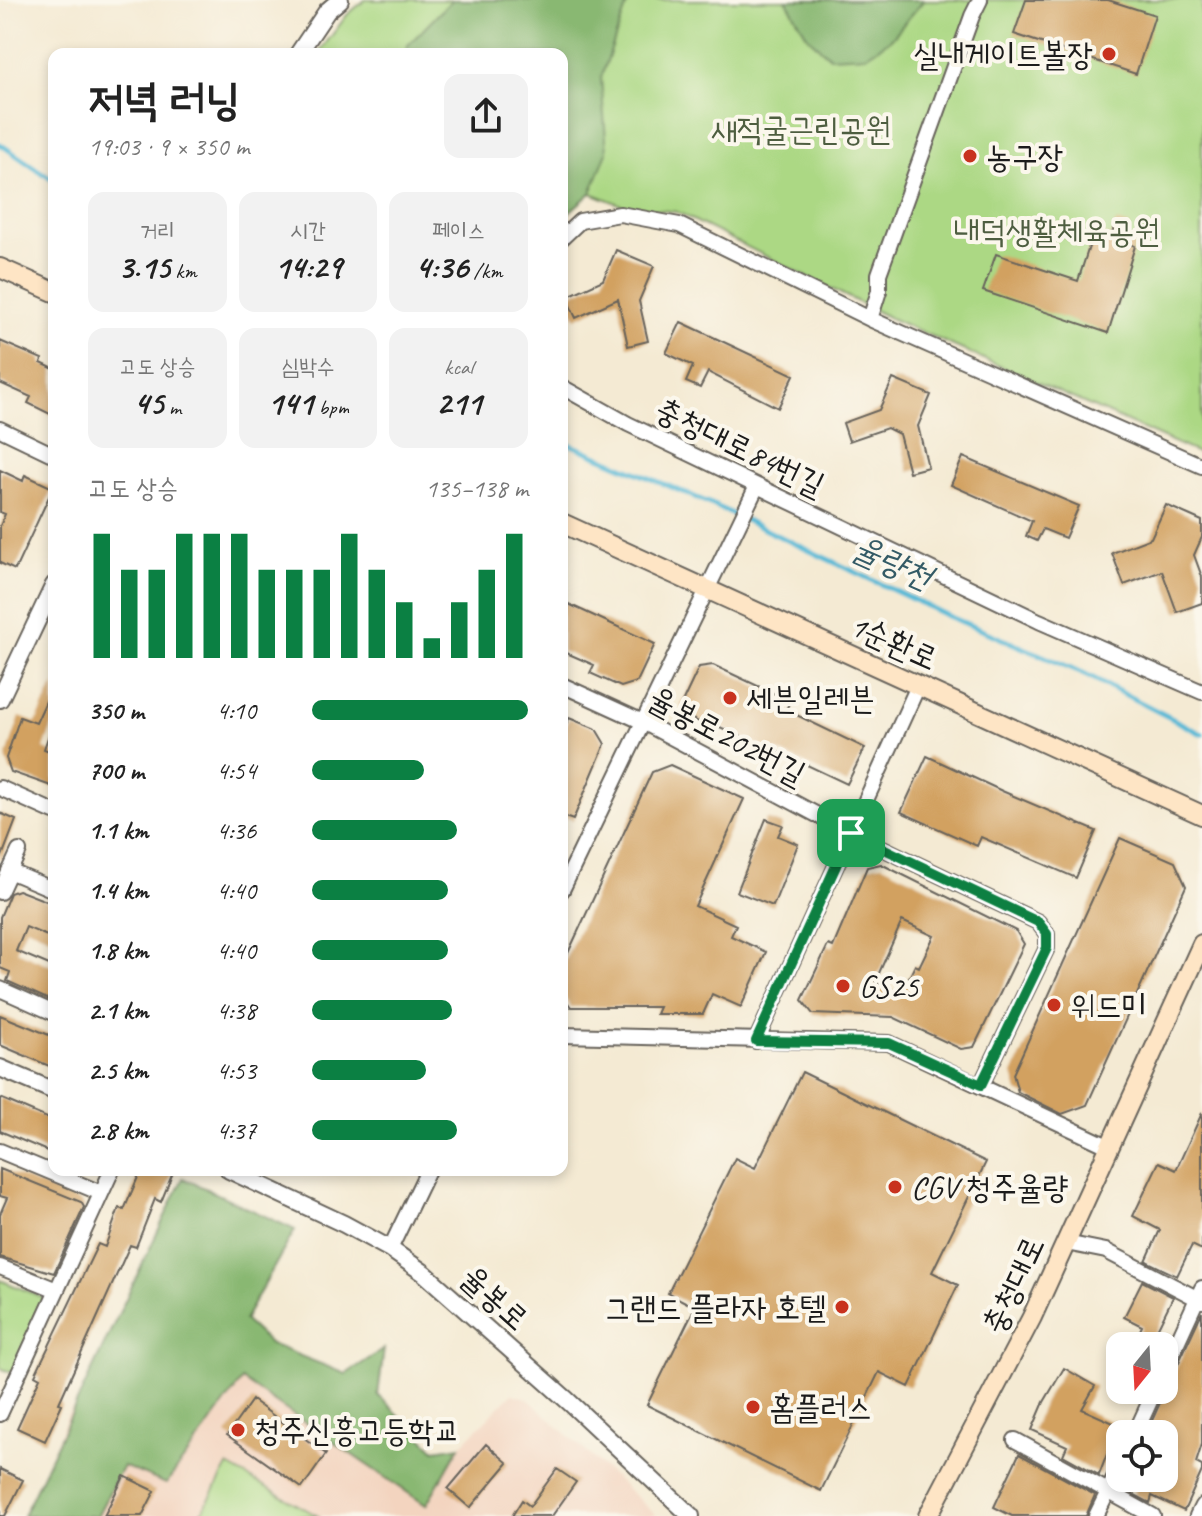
<!DOCTYPE html>
<html lang="ko">
<meta charset="utf-8">
<style>
body{margin:0;font-family:Caveat,"Poor Story",sans-serif;background:#f2f2f2;color:#222;height:100vh;display:flex;flex-direction:column;font-size:30px;white-space:nowrap}
*{box-sizing:border-box;margin:0}
p{font-size:26px;color:#767676}
.icon{flex:none;width:44px;height:44px;fill:none;stroke:currentColor;stroke-width:2;stroke-linecap:round;stroke-linejoin:round}
.map{position:relative;flex:1;overflow:hidden}
.drawer{position:absolute;left:48px;top:48px;width:520px;height:1128px;display:flex;flex-direction:column;background:#fff;border-radius:16px;box-shadow:0 4px 12px #0003}
.drawer>*{flex:none}
.needle{width:52px;rotate:198deg}
.tools{position:absolute;left:1106px;top:1332px;display:grid;gap:16px}
.tools a{display:grid;place-items:center;width:72px;height:72px;border-radius:16px;background:#fff;box-shadow:0 4px 12px #0003;font-size:40px}
.pin{position:absolute;display:grid;place-items:center;width:68px;height:68px;color:#fff;margin:-34px;border-radius:16px;box-shadow:0 4px 12px #0006}
.round{display:grid;place-items:center;flex:none;width:84px;height:84px;border-radius:16px;background:#f2f2f2}
.summary{display:flex;align-items:center;justify-content:space-between;height:136px;padding:0 40px}
h1{font-size:44px;font-weight:800;line-height:60px}
.stats{display:grid;grid-template-columns:repeat(3,1fr);gap:12px;height:136px;padding:8px 40px}
.stats div{display:grid;align-content:center;border-radius:16px;background:#f2f2f2;text-align:center}
.stats b{font-size:34px;font-weight:800}
.stats small{font-size:22px;font-weight:400}
.stats p{font-size:22px}
.chart{height:224px;padding:16px 40px}
.chart p{display:flex;justify-content:space-between}
.chart svg{width:100%;height:144px;margin-top:8px;stroke:#0b8043;stroke-width:6}
ul{padding:0 40px;list-style:none;font-size:26px}
li{display:grid;grid-template-columns:128px 96px 1fr;align-items:center;height:60px}
li i{height:20px;border-radius:10px;background:#0b8043}
.map>svg:first-child{display:block}
.built{fill:#f3d4bf}
.green{fill:#acd884;stroke:#647a50;stroke-width:2}
.forest{fill:#89b872;stroke:#526a47;stroke-width:2}
.lines{fill:none;stroke-linecap:round;stroke-linejoin:round}
.stream{stroke:#58b9d6;stroke-width:5}
.building{fill:#d2a160;fill-rule:evenodd}
.minor-casing{stroke:#68645c;stroke-width:18}
.tertiary-casing{stroke:#68645c;stroke-width:20}
.secondary-casing{stroke:#68645c;stroke-width:22}
.minor{stroke:#fff;stroke-width:14}
.tertiary{stroke:#fff;stroke-width:16}
.secondary{stroke:#fee5c5;stroke-width:18}
.route-casing{stroke:#fff;stroke-width:16}
.route{stroke:#0b8043;stroke-width:10}
.poi-dot{fill:#c8321e;stroke:#fbf7ec;stroke-width:3}
.labels{text-anchor:middle;dominant-baseline:central;stroke-width:8;stroke-linejoin:round;paint-order:stroke}
.poi-label{font-size:32px;fill:#1c1c1c;stroke:#fbf7ec;text-anchor:start}
.park-label{font-size:32px;fill:#4e5e40;stroke:#fbf7ec}
.street-label{font-size:32px;fill:#1c1c1c;stroke:#fbf7ec}
.water-label{font-size:34px;font-style:italic;fill:#345b66;stroke:#fbf7ec}
</style>
<div class="map">
<svg width="1202" height="1516" viewBox="0 0 1202 1516">
<rect width="100%" height="100%" fill="#fbf7ec"/>
<filter id="ink" filterUnits="userSpaceOnUse"><feTurbulence type="fractalNoise" baseFrequency=".0125" numOctaves="2"/><feDisplacementMap in="SourceGraphic" scale="16" xChannelSelector="R" yChannelSelector="G"/><feConvolveMatrix kernelMatrix="1 2 1 2 8 2 1 2 1" color-interpolation-filters="sRGB"/></filter>
<filter id="wash" filterUnits="userSpaceOnUse"><feTurbulence type="fractalNoise" baseFrequency=".006" numOctaves="4" result="noise"/><feDisplacementMap in="SourceGraphic" scale="32" xChannelSelector="R" yChannelSelector="G"/><feGaussianBlur stdDeviation="1.8" result="paint"/><feColorMatrix in="noise" values="0 0 0 0 0 0 0 0 0 0 0 0 0 0 0 0 0 1.4 0 .05"/><feComposite in="paint" operator="in"/></filter>
<g filter="url(#wash)">
<rect width="100%" height="100%" fill="#f4ead3"/>
<!-- built -->
<path class="built" d="M243,1319L270,1344L346,1374L384,1349L377,1395L436,1450L460,1446L512,1394L527,1398L657,1516H27L68,1414L80,1400Z"/>
<!-- green -->
<path class="green" d="M365,0H1202V455L890,318L677,212L624,206L591,193L562,218V54H318L347,15Z
M0,1280L45,1298L13,1373L0,1368Z
M228,1466L318,1516H200Z"/>
<!-- forest -->
<path class="forest" d="M452,0H635L627,5L601,78L607,152L591,193L562,218V54H408L407,46Z
M786,0H924L891,39L867,55L830,57L808,37Z
M183,1178L295,1230L244,1320L270,1344L346,1374L384,1349L378,1395L435,1450L460,1446L426,1505L242,1380L166,1484L123,1466L97,1516H23Z"/>
<g class="lines">
<!-- stream -->
<path class="stream" d="M0,144L54,181
M562,441L711,504L948,616L1083,673L1202,734"/>
</g>
<g id="blocks">
<!-- building -->
<path class="building" d="M1026,0H1108L1155,15L1136,74L1014,34Z
M1116,222L1130,226L1125,242L1135,246L1108,333L983,291L996,254L1078,281L1094,231L1111,237Z
M616,250L654,266L639,301L648,341L628,346L618,299L576,318L566,297L603,280Z
M681,322L794,375L778,408L708,372L700,388L686,382L693,366L666,353Z
M0,341L42,359L41,363L54,369V416L28,403L31,397L0,383Z
M893,379L931,395L918,426L928,467L909,472L899,434L887,428L849,441L843,423L879,410Z
M963,457L1079,506L1065,538L1043,529L1037,541L1026,536L1032,521L951,485Z
M0,470L23,481L25,475L53,488L15,570L0,563V526L5,514L0,512Z
M1166,505L1202,521V537L1194,555L1202,577V603L1177,612L1162,571L1124,585L1112,553L1151,538Z
M562,601L655,644L637,682L621,687L590,673L594,665L562,651Z
M713,665L790,701L786,710L865,748L847,784L769,747L768,749L709,722L707,726L686,716L681,705L699,667Z
M54,684V720L44,749L54,753V787L11,772L6,758L20,717L36,723Z
M569,718L596,729L605,744L573,820L562,816V734Z
M927,756L1002,791L1096,831L1076,878L981,837L977,846L901,812Z
M670,765L744,799L695,906L736,925L731,936L766,952L741,1007L712,994L703,1014H656L659,1007H571L562,995V966L652,772Z
M0,813L16,820L1,859H0Z
M766,819L783,825L778,836L798,844L773,906L737,892Z
M1120,838L1175,862L1186,886L1087,1105L1062,1114L1018,1092L1013,1074Z
M881,864L1016,931L1024,944L974,1047L961,1049L893,1017L813,1014L802,1000L828,945L833,947L867,867ZM902,921L934,936L919,967L915,965L901,994L875,982Z
M18,890L54,904V939L26,927L16,951L54,967V1002L7,981L10,972L0,968V917L10,893Z
M0,1015L54,1037V1068L0,1045Z
M802,1072L986,1162L932,1272L958,1285L909,1387L879,1372L821,1491L647,1405L695,1307L668,1293L735,1158L755,1168Z
M0,1098L54,1121V1154L0,1131Z
M1202,1113V1250L1192,1245L1177,1276L1146,1261L1160,1230L1133,1216L1159,1162L1176,1170Z
M0,1169L81,1202L84,1207L54,1273L0,1257V1214L7,1198L0,1196Z
M141,1170H174L161,1202L155,1199L136,1247L130,1245L59,1403L62,1404L45,1441L17,1428L40,1378L35,1375L98,1244L105,1247L119,1208L124,1210Z
M1142,1281L1173,1297L1149,1346H1133L1142,1326L1124,1317Z
M1202,1312V1444L1196,1463L1202,1466V1471L1184,1511L1152,1496L1150,1503L1133,1494L1139,1478H1164V1434H1146L1164,1394V1381L1173,1375Z
M1064,1368L1095,1386L1082,1409L1118,1425L1099,1475L1063,1455L1067,1446L1032,1430L1044,1402Z
M252,1400L326,1454L302,1488L227,1435Z
M486,1444L508,1463L470,1508L448,1489Z
M1019,1454L1095,1495L1086,1516H1012L994,1507Z
M0,1469L23,1480L5,1516H0Z
M557,1469L576,1482L552,1516H512L522,1500L530,1506Z
M124,1476L155,1491L142,1516H104Z"/>
</g>
</g>
<g filter="url(#ink)">
<use href="#blocks" fill-opacity="0" stroke="#68645c" stroke-width="2"/>
<g class="lines">
<!-- minor casing -->
<g class="minor-casing">
<path id="minor" d="M980,0L972,16L879,274V291L870,319L1202,466
M562,238L580,221L620,214L679,225L870,319
M562,387L628,424L1039,621L1202,692
M0,429L54,455
M562,685L643,722L851,833L1038,922L1047,934V948L981,1085
M0,788L54,812
M9,871L54,890
M562,890L757,486
M0,892L19,851
M0,989L54,1013
M562,1035L889,1043L1110,1147
M756,1041L918,686
M0,1151L101,1193
M1066,1243L1106,1251L1202,1301
M390,1249L428,1170
M0,1267L57,1290
M1164,1371L1202,1288
M0,1414L112,1170
M1135,1434L1155,1390
M1015,1440L1153,1516
M1096,1516L1120,1467
M1197,1516L1202,1506"/>
</g>
<!-- tertiary casing -->
<g class="tertiary-casing">
<path id="tertiary" d="M298,54L327,11L340,0
M0,699L54,585
M0,1068L54,1091
M229,1170L344,1224L390,1249L424,1273L567,1400L691,1516"/>
</g>
<!-- secondary casing -->
<g class="secondary-casing">
<path id="secondary" d="M0,268L54,292
M562,523L1202,815
M928,1516L1032,1317L1202,944"/>
</g>
<!-- minor -->
<use href="#minor" class="minor"/>
<!-- tertiary -->
<use href="#tertiary" class="tertiary"/>
<!-- secondary -->
<use href="#secondary" class="secondary"/>
</g>
</g>
<g class="lines" filter="url(#ink)">
<!-- route casing -->
<g class="route-casing">
<path id="route" d="M851,833L1038,922L1047,934V948L981,1085L889,1043L756,1041Z"/>
</g>
<!-- route -->
<use href="#route" class="route"/>
</g>
<!-- markers -->
<g class="poi-dot">
<circle cx="1109" cy="54" r="8"/>
<circle cx="970" cy="156" r="8"/>
<circle cx="730" cy="698" r="8"/>
<circle cx="843" cy="986" r="8"/>
<circle cx="1054" cy="1005" r="8"/>
<circle cx="895" cy="1187" r="8"/>
<circle cx="842" cy="1307" r="8"/>
<circle cx="753" cy="1407" r="8"/>
<circle cx="238" cy="1430" r="8"/>
</g>
<g class="labels">
<!-- poi labels -->
<g class="poi-label">
<text x="1093" y="54" text-anchor="end">실내게이트볼장</text>
<text x="986" y="156">농구장</text>
<text x="746" y="698">세븐일레븐</text>
<text x="859" y="986">GS25</text>
<text x="1070" y="1005">위드미</text>
<text x="911" y="1187">CGV 청주율량</text>
<text x="826" y="1307" text-anchor="end">그랜드 플라자 호텔</text>
<text x="769" y="1407">홈플러스</text>
<text x="254" y="1430">청주신흥고등학교</text>
</g>
<!-- park labels -->
<g class="park-label">
<text x="801" y="129">새적굴근린공원</text>
<text x="1057" y="231">내덕생활체육공원</text>
</g>
<!-- street labels -->
<g class="street-label">
<text transform="translate(740 447) rotate(26)">충청대로84번길</text>
<text transform="translate(894 642) rotate(24)">1순환로</text>
<text transform="translate(727 736) rotate(28)">율봉로202번길</text>
<text transform="translate(1013 1285) rotate(-65)">충청대로</text>
<text transform="translate(495 1298) rotate(42)">율봉로</text>
</g>
<!-- water labels -->
<g class="water-label">
<text transform="translate(893 562) rotate(24)">율량천</text>
</g>
</g>
</svg>
<div class="tools">
<a><svg class="needle" viewBox="-14 -14 28 28"><path d="M0-13l5 13h-10z" fill="#e53935"/><path d="M0 13l5-13h-10z" fill="#767676"/></svg></a>
<a><svg class="icon" aria-label="locate" viewBox="0 0 24 24"><circle cx="12" cy="12" r="6"/><path d="M12 2v4M12 18v4M2 12h4M18 12h4"/></svg></a>
</div>
<div class="pin" style="left:851px;top:833px;background:#1e9e55"><svg class="icon" aria-label="arrive" viewBox="0 0 24 24"><path d="M6 21V4h12l-3 4 3 4H6"/></svg></div>
<section class="drawer">
<div class="summary"><div><h1>저녁 러닝</h1><p>19:03 · 9 × 350 m</p></div><a class="round"><svg class="icon" aria-label="share" viewBox="0 0 24 24"><path d="M12 15V3M7 8l5-5 5 5M5 13v7h14v-7"/></svg></a></div>
<div class="stats">
<div><p>거리</p><b>3.15<small> km</small></b></div>
<div><p>시간</p><b>14:29</b></div>
<div><p>페이스</p><b>4:36<small> /km</small></b></div>
</div>
<div class="stats">
<div><p>고도 상승</p><b>45<small> m</small></b></div>
<div><p>심박수</p><b>141<small> bpm</small></b></div>
<div><p>kcal</p><b>211</b></div>
</div>
<div class="chart"><p><span>고도 상승</span>135–138 m</p>
<svg viewBox="0 0 160 44" preserveAspectRatio="none"><path d="M5 44V6M15 44V17M25 44V17M35 44V6M45 44V6M55 44V6M65 44V17M75 44V17M85 44V17M95 44V6M105 44V17M115 44V27M125 44V38M135 44V27M145 44V17M155 44V6"/></svg>
</div>
<ul>
<li><b>350 m</b>4:10<i style="width:100%"></i></li>
<li><b>700 m</b>4:54<i style="width:52%"></i></li>
<li><b>1.1 km</b>4:36<i style="width:67%"></i></li>
<li><b>1.4 km</b>4:40<i style="width:63%"></i></li>
<li><b>1.8 km</b>4:40<i style="width:63%"></i></li>
<li><b>2.1 km</b>4:38<i style="width:65%"></i></li>
<li><b>2.5 km</b>4:53<i style="width:53%"></i></li>
<li><b>2.8 km</b>4:37<i style="width:67%"></i></li>
</ul>
</section>
</div>
